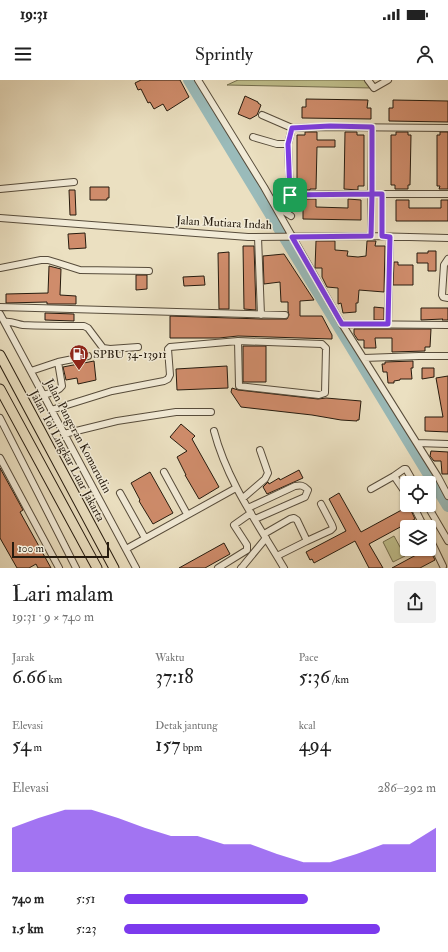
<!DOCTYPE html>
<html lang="id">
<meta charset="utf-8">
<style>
body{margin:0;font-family:"IM FELL Double Pica",serif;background:#f2f2f2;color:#222;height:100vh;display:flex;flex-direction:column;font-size:15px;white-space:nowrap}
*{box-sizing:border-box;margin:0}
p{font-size:13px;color:#767676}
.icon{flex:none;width:22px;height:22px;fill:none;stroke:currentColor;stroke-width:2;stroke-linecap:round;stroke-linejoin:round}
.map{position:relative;height:488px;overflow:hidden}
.side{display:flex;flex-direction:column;background:#fff;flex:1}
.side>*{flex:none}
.controls{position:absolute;left:400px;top:396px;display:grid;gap:8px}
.controls a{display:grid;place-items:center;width:36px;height:36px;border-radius:4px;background:#fff;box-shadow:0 1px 3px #0004;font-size:20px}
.scale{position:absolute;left:12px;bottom:10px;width:97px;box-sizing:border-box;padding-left:4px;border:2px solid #261b0e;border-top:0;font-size:11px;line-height:14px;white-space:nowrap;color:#261b0e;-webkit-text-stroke:3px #f2ebd7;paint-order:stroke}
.pin{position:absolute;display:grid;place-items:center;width:34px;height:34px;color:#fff;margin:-17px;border-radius:8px;box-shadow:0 2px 6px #0006}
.round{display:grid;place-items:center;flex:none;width:42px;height:42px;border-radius:4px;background:#f2f2f2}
.head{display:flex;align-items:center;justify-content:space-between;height:68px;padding:0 12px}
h1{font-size:22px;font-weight:600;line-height:30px}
.stats{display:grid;grid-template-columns:repeat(3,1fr);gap:6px;height:68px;padding:4px 12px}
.stats div{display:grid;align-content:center}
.stats b{font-size:20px;font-weight:600}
.stats small{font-size:11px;font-weight:400}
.stats p{font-size:11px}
.chart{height:112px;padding:8px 12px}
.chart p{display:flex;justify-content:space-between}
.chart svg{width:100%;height:72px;margin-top:4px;fill:#7c3aed;opacity:.7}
ul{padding:0 12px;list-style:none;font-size:13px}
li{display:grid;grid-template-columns:64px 48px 1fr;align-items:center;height:30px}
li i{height:10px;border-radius:5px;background:#7c3aed}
.status{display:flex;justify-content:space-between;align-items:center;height:28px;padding:0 20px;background:#fff;direction:ltr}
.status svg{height:11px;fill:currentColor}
header{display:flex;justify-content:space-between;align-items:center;height:52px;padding:0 12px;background:#fff;font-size:18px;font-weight:600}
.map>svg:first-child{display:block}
.green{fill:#c0c08d;stroke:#736e4e}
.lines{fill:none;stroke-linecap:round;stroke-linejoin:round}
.river{stroke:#9abbba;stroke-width:12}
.building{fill:#cf8c6b;stroke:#261b0e}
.minor-casing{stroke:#574c3b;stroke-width:8}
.highway-casing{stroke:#261b0e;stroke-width:11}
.minor{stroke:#f2ebd7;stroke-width:6}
.highway{stroke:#ebe0c1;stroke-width:9}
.route-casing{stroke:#fff;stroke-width:8}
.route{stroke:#7c3aed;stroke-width:5}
.labels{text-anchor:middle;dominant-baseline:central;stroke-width:3;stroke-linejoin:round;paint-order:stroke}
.street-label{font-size:12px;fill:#261b0e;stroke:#f2ebd7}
.poi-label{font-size:12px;fill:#261b0e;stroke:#f2ebd7;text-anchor:start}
</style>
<div class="status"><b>19:31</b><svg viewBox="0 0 49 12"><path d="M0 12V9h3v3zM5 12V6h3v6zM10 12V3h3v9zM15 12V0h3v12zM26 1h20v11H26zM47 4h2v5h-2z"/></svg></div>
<header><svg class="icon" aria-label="menu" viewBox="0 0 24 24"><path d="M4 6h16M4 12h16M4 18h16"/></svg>Sprintly<svg class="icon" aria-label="person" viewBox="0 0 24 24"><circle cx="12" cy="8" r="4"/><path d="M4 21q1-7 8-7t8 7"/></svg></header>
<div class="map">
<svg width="448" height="488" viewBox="0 0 448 488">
<rect width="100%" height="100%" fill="#ebe0c1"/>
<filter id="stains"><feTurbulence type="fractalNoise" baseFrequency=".005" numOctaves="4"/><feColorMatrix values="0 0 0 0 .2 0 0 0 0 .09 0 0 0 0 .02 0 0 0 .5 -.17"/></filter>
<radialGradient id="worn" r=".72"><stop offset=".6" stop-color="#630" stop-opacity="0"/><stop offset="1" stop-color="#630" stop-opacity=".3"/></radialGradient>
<!-- green -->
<path class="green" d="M238,0H366L372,8L227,5Z
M394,456L405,476L393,482L383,462Z"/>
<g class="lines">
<!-- river -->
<path class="river" d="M189,0L448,426"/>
</g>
<!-- building -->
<path class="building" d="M141,0H180L189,17L167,31L163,24L154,29L150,22L148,23L141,9L138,10L135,3Z
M245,16L258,22V23L261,25L257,35L250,39L238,34Z
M306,19L368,20L367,28H371V39L302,38V27H306Z
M393,20L448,21V42L389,41V28H393Z
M305,52H317V60H335V67H317L316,109H310V110H304V106H297V55H305Z
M345,52H357V55H364V106H358V110L344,109Z
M396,52H408V55H411L410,105H408V109H395V105H391V55H396Z
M440,52H448V109H439L440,106H437V55H440Z
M90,107H109V118H107V120H90Z
M69,110H75L76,135H70Z
M303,119H316V127L348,128V119L361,120V140L303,139Z
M396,120H409V128H441V120H448V141H396Z
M85,153L86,168L69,169L68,154Z
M316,161H335V170L348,171L347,176L358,177L366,176L367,161H376L375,166H385L384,212L359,210L358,223H356V232L343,233L341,223L338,224V208L327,207L322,197V188H315Z
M243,166H254L256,230L244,229Z
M428,171H436V191H428V183H417V173H428Z
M229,172V229H219L218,173Z
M284,174L314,220L300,221V236H322L332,255V259L238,256L219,258H170V236L261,239H287L289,235L288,231V222H281L280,202L264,204L263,176Z
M394,182H398V185H413V205H393Z
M49,186L61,189L60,215L76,216V224H47V222L6,223V214L48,213Z
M136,195H147V209L136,210Z
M204,196L205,205L184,206L183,197Z
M374,227L384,228V240H374Z
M421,228H448V240H442L443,239L421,240Z
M45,233L74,234V241L45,240Z
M354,249H431L430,267H425V271L392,272V258H375L376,268H364V260H358L354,254Z
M243,266H266V302H243Z
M94,281L96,300L78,304L77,298L66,300L63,287Z
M413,281V288H411L412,299H400V300L394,301V303H388L387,292H383L382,284H385V282Z
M227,286L228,308L177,310L176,289Z
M422,288H434V297L422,299Z
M448,296V352L425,351V337H443L436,298Z
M232,308L238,310L318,319L326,318L361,321L359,340H357V341L341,340L312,335L241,327L231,312Z
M181,344L195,356L192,359L219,407L199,419L185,395H186L177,377L187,371L170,357Z
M431,371L448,372V394H442L441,381H434L430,376Z
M0,388L23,430L20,432L51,488H38L36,484L29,488H17L0,458Z
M299,390L303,398L267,414L263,407L268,402L269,404L279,398L280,400Z
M150,392L173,433L153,444L139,421L140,420L131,403Z
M339,413L361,452L409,426L415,439L369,464L383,488H369L355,461L314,483L312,479L310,480L306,472L346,451L329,419Z
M224,463L230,474L205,488H179Z
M429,468L435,480L420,488H392Z"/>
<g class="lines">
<!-- minor casing -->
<g class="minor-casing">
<path id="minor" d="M198,0L264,107L342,244L438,397L448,416
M368,0L374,8L388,0
M262,35L292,48
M253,57L277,64H288L292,48L330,47L448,48
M288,64L290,115L330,114H448
M0,109L74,102
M382,114V156
M290,115H282L278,117L285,132L291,136
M0,138L248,157L371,156L448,158
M371,156L372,47
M258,157L261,235
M448,179L444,185L442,215L443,217L448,218
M0,188L41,180H48L58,183L80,190L149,191
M0,227L285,235
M0,234L136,488
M5,242C11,241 17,244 23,245C43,246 64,246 84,246L88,248L103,268L110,269L138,267
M342,244L448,245
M388,244L390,157
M364,278L419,276H448
M31,291L58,282L88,276
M43,315C50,313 58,312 62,306L58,282
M51,330L112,311L164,301L168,299L170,295L168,269L170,267L238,261L322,264L326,268L325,313L319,315L239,306L238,261
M0,338L76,488
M214,351C227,401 258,444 284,488
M64,354L117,341L176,332H211
M417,363L448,364
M0,378L59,488
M164,392L187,434
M394,396L404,389H406L414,403
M371,409L394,396L407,415
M120,413L145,458
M243,418L265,399L268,393L260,370
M413,425L424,447
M427,425L448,461
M248,428L295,406C301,405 303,405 308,410L305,417L255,439
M264,454L290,439L294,438L297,440L307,461L277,476
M429,457L443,486
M307,461L331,450L333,448L332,445L321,424
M126,469L236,408
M218,488L247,470V465L234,445L251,433
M241,488L243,486L266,458"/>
</g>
<!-- highway casing -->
<g class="highway-casing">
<path id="highway" d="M0,275L114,488
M0,309L97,488"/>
</g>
<!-- minor -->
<use href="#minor" class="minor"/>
<!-- highway -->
<use href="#highway" class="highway"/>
</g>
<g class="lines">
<!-- route casing -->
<g class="route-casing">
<path id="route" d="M290,115L372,114L371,156L292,157L342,244H388L390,157L382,156V114H372V47L330,46L292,48L288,64L290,115"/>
</g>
<!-- route -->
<use href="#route" class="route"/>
</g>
<!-- icons -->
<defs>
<g id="fuel-pin" transform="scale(1)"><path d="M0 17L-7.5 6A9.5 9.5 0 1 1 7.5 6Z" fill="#8f2418" stroke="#f2ebd7"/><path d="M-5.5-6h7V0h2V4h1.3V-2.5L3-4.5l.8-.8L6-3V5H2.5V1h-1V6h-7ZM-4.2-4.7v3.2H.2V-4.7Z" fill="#fff"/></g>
</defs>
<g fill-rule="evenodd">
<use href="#fuel-pin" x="79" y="274"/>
</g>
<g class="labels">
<!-- street labels -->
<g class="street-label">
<text transform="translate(224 143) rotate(3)">Jalan Mutiara Indah</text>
<text transform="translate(78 356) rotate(62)">Jalan Pangeran Komarudin</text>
<text transform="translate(67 376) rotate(62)">Jalan Tol Lingkar Luar Jakarta</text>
</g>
<!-- poi labels -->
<g class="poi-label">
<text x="93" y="274">SPBU 34-13911</text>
</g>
</g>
<rect width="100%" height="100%" filter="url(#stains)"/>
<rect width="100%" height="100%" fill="url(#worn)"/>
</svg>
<div class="controls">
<a><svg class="icon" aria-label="locate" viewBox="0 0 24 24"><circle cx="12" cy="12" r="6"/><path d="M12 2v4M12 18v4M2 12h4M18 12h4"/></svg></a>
<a><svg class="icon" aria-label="layers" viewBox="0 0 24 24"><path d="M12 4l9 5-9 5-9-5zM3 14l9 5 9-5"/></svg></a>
</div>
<div class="scale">100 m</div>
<div class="pin" style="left:290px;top:115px;background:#1e9e55"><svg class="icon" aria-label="arrive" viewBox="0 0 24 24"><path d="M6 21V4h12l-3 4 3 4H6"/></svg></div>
</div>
<section class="side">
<div class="head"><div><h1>Lari malam</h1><p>19:31 · 9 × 740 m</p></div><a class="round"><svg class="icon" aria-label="share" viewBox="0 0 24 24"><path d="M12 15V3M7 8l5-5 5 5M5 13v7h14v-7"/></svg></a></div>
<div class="stats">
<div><p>Jarak</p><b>6.66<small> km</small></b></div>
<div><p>Waktu</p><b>37:18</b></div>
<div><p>Pace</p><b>5:36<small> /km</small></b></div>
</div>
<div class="stats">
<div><p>Elevasi</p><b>54<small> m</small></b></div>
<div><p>Detak jantung</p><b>157<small> bpm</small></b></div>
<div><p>kcal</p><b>494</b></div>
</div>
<div class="chart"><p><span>Elevasi</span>286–292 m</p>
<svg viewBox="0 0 160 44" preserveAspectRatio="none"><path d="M0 44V17L10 11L20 6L30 6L40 11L50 17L60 22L70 22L80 27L90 27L100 33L110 38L120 38L130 33L140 27L150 27L160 17V44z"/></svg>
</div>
<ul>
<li><b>740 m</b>5:51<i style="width:59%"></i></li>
<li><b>1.5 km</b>5:23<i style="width:82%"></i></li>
</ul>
</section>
